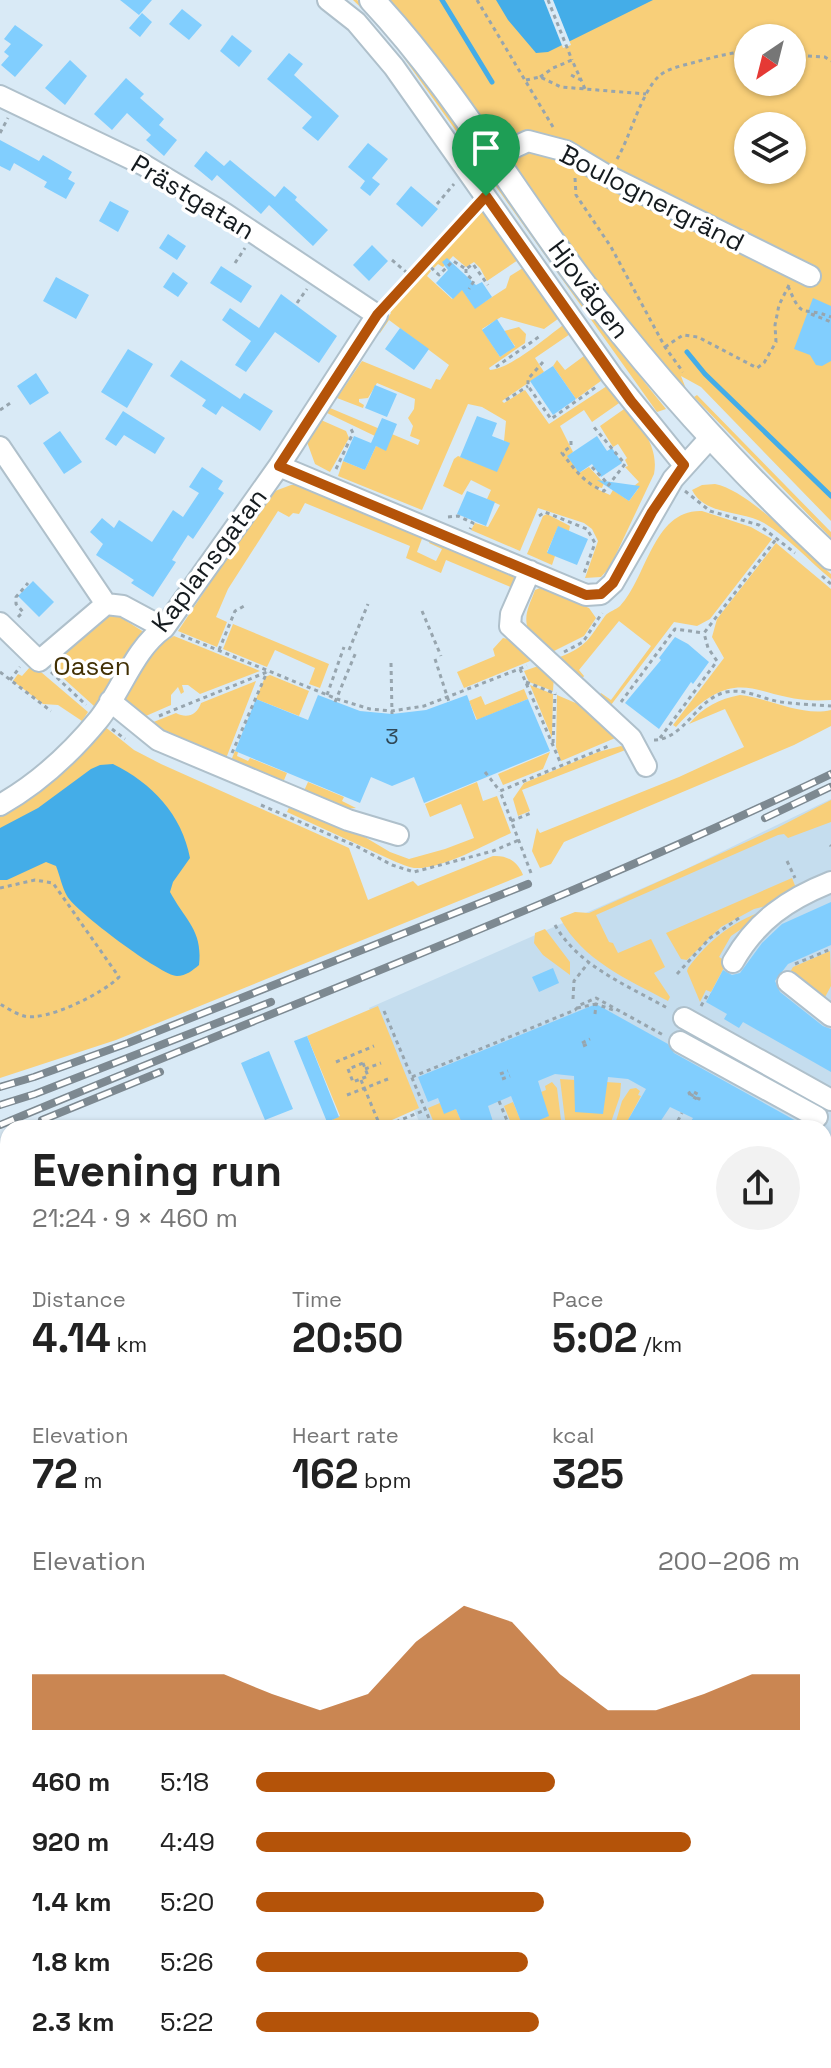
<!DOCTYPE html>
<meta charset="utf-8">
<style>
body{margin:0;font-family:"Space Grotesk",sans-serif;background:#f2f2f2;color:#222;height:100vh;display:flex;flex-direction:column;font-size:30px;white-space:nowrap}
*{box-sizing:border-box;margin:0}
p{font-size:26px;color:#767676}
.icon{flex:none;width:44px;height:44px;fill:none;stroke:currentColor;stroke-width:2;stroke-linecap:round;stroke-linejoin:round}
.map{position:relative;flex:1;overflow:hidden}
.panel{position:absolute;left:0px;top:1120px;width:832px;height:948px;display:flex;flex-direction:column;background:#fff;border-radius:24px 24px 0 0;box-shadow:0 2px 6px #0004}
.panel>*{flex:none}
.needle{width:52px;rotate:215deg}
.buttons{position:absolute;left:734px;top:24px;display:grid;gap:16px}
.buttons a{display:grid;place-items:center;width:72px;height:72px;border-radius:50%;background:#fff;box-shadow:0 2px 6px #0004;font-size:40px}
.pin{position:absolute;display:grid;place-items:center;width:68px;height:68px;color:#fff;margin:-82px -34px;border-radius:50% 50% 50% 0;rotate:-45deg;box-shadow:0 0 8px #0007}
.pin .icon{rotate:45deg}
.round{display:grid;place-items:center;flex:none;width:84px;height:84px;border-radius:42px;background:#f2f2f2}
.summary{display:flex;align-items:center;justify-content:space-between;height:136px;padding:0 32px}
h1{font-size:44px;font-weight:700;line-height:60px}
.metrics{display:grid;grid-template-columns:repeat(3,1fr);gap:12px;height:136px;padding:8px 32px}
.metrics div{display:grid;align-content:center}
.metrics b{font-size:40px;font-weight:700}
.metrics small{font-size:22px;font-weight:400}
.metrics p{font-size:22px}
.chart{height:224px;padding:16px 32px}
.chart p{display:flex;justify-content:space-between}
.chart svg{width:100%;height:144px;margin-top:8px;fill:#b45309;opacity:.7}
ul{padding:0 32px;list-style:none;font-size:26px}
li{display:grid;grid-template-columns:128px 96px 1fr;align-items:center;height:60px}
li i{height:20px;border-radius:10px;background:#b45309}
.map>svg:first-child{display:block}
.built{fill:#c5ddee}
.green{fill:#f8cf79;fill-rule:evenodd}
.water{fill:#44ade8}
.pier{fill:#d9eaf6}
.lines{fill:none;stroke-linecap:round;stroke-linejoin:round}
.stream{stroke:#44ade8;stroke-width:5}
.building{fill:#81cefe}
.minor-casing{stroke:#afc0cb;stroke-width:24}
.major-casing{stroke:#afc0cb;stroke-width:28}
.path{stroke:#97a5ae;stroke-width:3;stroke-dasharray:4 4;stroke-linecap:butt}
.minor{stroke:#fff;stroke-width:20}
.major{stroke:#fff;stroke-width:24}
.rail-casing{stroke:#7d8991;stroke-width:8}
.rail{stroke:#fff;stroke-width:5;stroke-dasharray:15;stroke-linecap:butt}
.route-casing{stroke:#fff;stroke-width:16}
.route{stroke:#b45309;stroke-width:10}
.labels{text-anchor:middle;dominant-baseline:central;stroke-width:7;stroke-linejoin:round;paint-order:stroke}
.number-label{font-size:22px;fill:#304857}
.street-label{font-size:26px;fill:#151b1f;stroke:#fff}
.park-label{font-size:26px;fill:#423004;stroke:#fff}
</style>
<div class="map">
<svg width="831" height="2068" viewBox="0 0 831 2068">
<rect width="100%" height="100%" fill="#d9eaf6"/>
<!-- built -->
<path class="built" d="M831,799V1355L824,1360V1128H422L369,1008L684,870Z"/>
<!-- green -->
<path class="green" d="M353,0H357L365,7C472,136 560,279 666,409L657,412L384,30Z
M389,0H831V521L701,387L681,376L686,389C575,268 495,125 389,0ZM748,38H792V82H748ZM748,126H792V170H748Z
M483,208L518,260L487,281L480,268L474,262L466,267L453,256L443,267L438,264L434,268L429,263L477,211Z
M426,265L431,271L427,276L452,299L464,287L468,291L465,294L475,308L506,288L510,276L526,266L562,316L544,329L501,317L482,329L500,357L515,346L504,331L519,327L526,334L525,343L489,368L490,370C512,368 548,336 567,322L573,332L535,358L544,372L502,401L504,403L525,390L549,424L610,384L622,401L592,422L584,410L560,426L573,452L568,456L579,473L589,467L604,483L602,488L598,487L597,489L610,495L613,490L629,501L638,489L634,486L639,482L625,467L628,466L625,460L627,458L618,444L613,447L600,426L627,407C642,429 659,447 654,474L610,567L601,577L585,578L598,541L592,529L584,523L538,508L520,551L471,530L475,523L488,527L500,505L487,499L491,490L471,480L462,495L443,486L454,459L458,456L497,471L509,443L504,441L506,421L482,407L468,404L422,510L338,476L343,461L365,470L376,446L386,450L375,436L327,413L330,408L418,445L420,440L410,436L413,426L408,418L414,409L415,399L377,383L368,398L359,399V402L364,405L363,408L337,398L362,361L431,389L436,379L440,380L449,365L389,320L380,333L379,331L391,313L387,308Z
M588,353L605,378L576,399L553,366L557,360L565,370Z
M697,395L831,532V538L694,397Z
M321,420L346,431L349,438L330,472L315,464L307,442Z
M715,484C750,491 803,549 831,574V579C809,561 788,537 764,523C742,510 705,516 692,490L702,485Z
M291,485H303L423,536L417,552L436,561L442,549L429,543L431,539L511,573L516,581L513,588L446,560L441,573L406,558L410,546L305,503L299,514L293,513L289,517L278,511L228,589L216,617L227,622L217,647L178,631L266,499L275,491Z
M702,511L751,527L772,539L710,619L697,626L674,622L611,705L599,696L601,693L611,700L651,646L619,621L579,670L584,676L581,681L559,662L560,657C588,646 589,638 605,616C609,611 616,610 620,606C647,578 653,509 702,511Z
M547,514L570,526L569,531L558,527L547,552L555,556L552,565L527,554L543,516Z
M776,543L831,589V700C755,706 744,654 676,727L673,725L724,658L712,637L717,619Z
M540,588L589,608L596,618L584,636L552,652L528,629C523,615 530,604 535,590Z
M110,614L117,615L147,634L96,707L94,706L52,668L50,663Z
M233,624L329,664L320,688L309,684L315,668L275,650L267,667L223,649Z
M174,636L260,671L200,694L188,685H182L184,692L181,694L178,687L171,695V705L139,719L122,701L155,638L169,639Z
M503,638L513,640L535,659L464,688L457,672L495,656L493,649Z
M28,661L88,712L82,721L58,705L43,704L13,681L18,674L22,676L30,667L26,663Z
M541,665L554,675L553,691L529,682L524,671Z
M270,675L309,691L299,716L256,699L265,677Z
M256,681L225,761L146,725L176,713C187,719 197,715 201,703Z
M530,685L553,694L552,738Z
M524,689L528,699L477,720L469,701L481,696L485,705Z
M557,695L592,710L620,736L561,761L556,747Z
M740,695C769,698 802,717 831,710V726L794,745L564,842L551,864L540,868L532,851L537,828L540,833L679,777L744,747L725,709L689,724C703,707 719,699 740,695Z
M104,726L134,750L161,764L349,848L368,900L413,881L418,886L493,856C508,855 518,862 523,875L116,1040L0,1078V812Z
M621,746L628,749L522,790L530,811L518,816L513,799L524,783L598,752Z
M235,751L238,752L237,756L248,761L250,758L287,773L282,785L230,763Z
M550,752L543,769L503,785L498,774Z
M308,782L344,797L342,801L356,808L343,809L303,793Z
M477,782L483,801L497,796L511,833C486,844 441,870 414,868C408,867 402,864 396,862L287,812L292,801L358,833L390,852L409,859L445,849L474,838L461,804L430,817L425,804Z
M831,800V822L788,838L784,834L778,835L596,915L609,942L613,943L618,953L651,939L665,967L654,973L670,997L668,1001C627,979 582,960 560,918L575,912L589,913L777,828Z
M792,878L798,893L777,903L754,909L721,927L687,960L681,959L666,933Z
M766,910L768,911L731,936L719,957L727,962L711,992L706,990L700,1002L687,971L688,968C709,940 733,921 766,910Z
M545,929L570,962V975L543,955L534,943L535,933Z
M830,951L831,986L824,999L788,976L793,967Z
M378,1006L419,1108L374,1128H329L327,1122L340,1116L307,1036Z
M560,1079L621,1083L620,1096L609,1128H566Z
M552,1082L557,1088L562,1128H513L504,1106L513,1102L523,1126L541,1092L546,1090L545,1086Z
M636,1088L640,1091L638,1095L641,1096L628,1120L642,1128H614L622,1101L630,1089Z
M440,1103L444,1113L456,1109L464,1128H436L428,1108Z
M0,1382L8,1387V1446L0,1451Z
M0,1641L8,1663V1712L1,1714Z
M8,1720V1787L0,1791V1728L3,1722Z"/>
<!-- water -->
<path class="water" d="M496,0H653L548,52L536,53L508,20Z
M113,764C152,783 182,815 190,858L173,882L170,892C185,920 203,930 199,965C193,970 186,976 177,976C162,976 75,911 67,896C62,887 60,876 56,866L46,862L7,880H0V828L38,808L91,769L100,765Z"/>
<!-- pier -->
<path class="pier" d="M544,0H553L571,45L563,48Z"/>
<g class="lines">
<!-- stream -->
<path class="stream" d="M442,0L492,82
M687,352L705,374L831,496"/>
</g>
<!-- building -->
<path class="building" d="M120,0H152L139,15Z
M182,9L202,25L189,40L169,24Z
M142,13L152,22L140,37L129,28Z
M15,25L43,45L15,77L1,65L9,56L4,52L11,44L4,39Z
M232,35L252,51L239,67L220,51Z
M289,53L303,64L294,75L339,116L318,141L302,128L312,117L267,79Z
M70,60L87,76L65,105L45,88Z
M126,78L144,94L140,98L164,119L159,125L177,140L164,156L146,140L151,135L127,113L112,130L94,114Z
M0,140L39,161L43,155L72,172L68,179L75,183L66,199L44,187L47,182L14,163L10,171L0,166Z
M368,143L388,159L372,178L380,184L370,196L360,188L365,181L348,167Z
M206,151L224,166L230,160L275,197L284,186L297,197L295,200L328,230L313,246L269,205L261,214L217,175L212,181L194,166Z
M411,186L438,209L422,227L396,204Z
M110,201L129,211L118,232L99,221Z
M168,234L186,246L177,260L159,248Z
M372,245L388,261L369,281L353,265Z
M447,258L476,285L482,282L492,297L475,309L462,290L453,299L436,283L448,270L442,262Z
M221,266L252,286L241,303L210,283Z
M173,272L188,283L178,297L163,287Z
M56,277L89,295L76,319L43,301Z
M281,294L337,336L319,363L275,332L246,372L235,365L251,341L222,320L230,308L259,328Z
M813,298L831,306V361L822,366L816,365L810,355L794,349Z
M497,319L515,347L500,357L482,330Z
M400,328L429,349L414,370L385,349Z
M128,349L153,364L127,408L101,392Z
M181,360L240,399L244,393L273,411L260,431L222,406L216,415L202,406L206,400L170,376Z
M553,366L576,399L553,415L530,381Z
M36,373L49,393L30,405L17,386Z
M375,385L397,394L387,417L365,408Z
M123,411L165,438L155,454L124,435L116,446L105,439Z
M477,416L497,423L492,436L510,443L497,472L460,457Z
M382,418L397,424L386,451L376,446L365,470L343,461L354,436L371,443Z
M60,431L82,462L64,474L43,443Z
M597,436L607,451L612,448L622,463L601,477L592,464L579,473L567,456Z
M202,467L223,481L218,489L224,493L193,539L188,535L172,560L176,562L153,597L131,583L134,580L96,555L103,544L90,532L102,518L114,528L119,520L152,542L173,510L183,517L199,493L189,487Z
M597,480L640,486L629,501Z
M467,491L495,502L486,526L457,514Z
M558,526L588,539L577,565L547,553Z
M33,581L54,602L39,617L18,596Z
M675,637L688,644L709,662L693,684L691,682L659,729L625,703L661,660L659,658Z
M318,695L360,711L392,714L426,710L467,695L476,720L528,699L550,751L424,803L414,777L392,786L371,777L360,803L235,751L256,699L308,720Z
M831,902V945L788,964L775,981L780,992L823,1026L831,1029V1072L743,1022L739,1028L724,1019L727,1014L706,1002L723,970L732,975L740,973L762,943L782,924Z
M553,968L559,983L539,992L532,977Z
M596,1004L668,1044L674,1053L798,1122L795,1128H687L693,1118L670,1107L656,1128H642L628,1120L646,1089L628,1079L608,1077L603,1114L575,1112L574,1076L555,1074L538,1081L549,1116L523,1127L511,1096L488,1106L495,1128H464L456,1109L444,1114L438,1098L428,1102L418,1077Z
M307,1036L339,1117L327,1122L294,1041Z
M269,1051L293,1109L265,1120L241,1063Z"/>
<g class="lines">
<!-- minor casing -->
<g class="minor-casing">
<path id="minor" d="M328,0L356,22L394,67L612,376L684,465
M0,96L144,165L224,213L377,315L279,466L164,628C134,649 122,690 99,719C72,752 37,784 0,805
M493,157L528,141L566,151L606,175L810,276
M0,447L106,604
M279,466L586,595L601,594L613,583L673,479L710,438
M530,571L511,614L510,626L631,738L646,766
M0,623L39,661L106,604L123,606L164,628
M110,701L158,740L348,820L398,835
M733,962C756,921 788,899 831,882
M788,982L831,1016
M684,1018L831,1100
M680,1042L817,1117
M824,1378L831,1372
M824,1476L831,1486
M0,1555L8,1552
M0,1584L6,1600
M824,1630L831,1625
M824,1736L831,1731
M824,1769L831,1778
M0,1801L8,1794
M824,1842L831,1851
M0,1952L8,1951
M824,2006L831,2000
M0,2020L8,2037
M27,2060L34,2068
M529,2060L537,2068
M6,2068L13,2060
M750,2068L759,2060"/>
</g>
<!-- major casing -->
<g class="major-casing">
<path id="major" d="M372,0C450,83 508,183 575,273C652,376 737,469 831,557"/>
</g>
<!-- path -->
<path class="path" d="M477,0L553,127
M548,0L572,60
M792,55L825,57L831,61
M571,75L581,80
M540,77L553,68L572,60L586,91
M526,80L540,77L561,87L646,94
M0,133L8,118
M617,159C631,135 641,93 659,76C670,67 686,65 699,61C715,57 731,52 748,52
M575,178L576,195L611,247L665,347L683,372
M437,204L454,184
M392,260L412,277
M425,262L439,275L453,261L466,269L473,264L488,285
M235,263L245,248
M466,269V274L474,281L469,289
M788,286C803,322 801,305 831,317
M297,303L307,289
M387,303L472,212
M811,314L831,322
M665,347L683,335L698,337L757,368L764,363L776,342L775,325L779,305L789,285
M543,362L528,379V386L551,419L596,387
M496,367L540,336
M506,400L528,386
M0,410L12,402
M571,441V446L562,453C575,470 584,483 604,491L625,464L593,426
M592,467L608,484
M336,469L353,433L351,429
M685,491L710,511L759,525L795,553
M539,516L545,512L587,529L595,543L583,576
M448,517L458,516L473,523L470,529
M822,576L831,584
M422,611L441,656
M18,617L23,612L16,604V597L28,583
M181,635L337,699L370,709L392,711L424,706L527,666
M219,650L235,611L246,605
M349,650L368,604
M564,652L583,642L602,613
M435,659L449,702
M391,663L392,714
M520,669L561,764
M0,672L51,711
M51,672L86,705
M10,680L20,667
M526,682L556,694
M327,695L344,647
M335,702L356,652
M621,702L675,629L704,633
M159,716L267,672
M112,729L125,739
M660,738L717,661L708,648L704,633L777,538
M654,740C685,739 696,699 726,692C746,688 761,699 781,702C797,704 814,705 831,706
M553,743L555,694
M232,753L267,672
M485,772L500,791
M261,805L356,846L392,865L414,872L493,851L519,840
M511,821L531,813
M830,845L831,846
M787,861L795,878
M531,873L500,791L611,745
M0,888L35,880L53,883L119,977C104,993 46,1022 24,1016C16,1014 7,1008 0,1004
M555,925C579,967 629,986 669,1009
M795,964L831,949
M677,974L710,938L742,916
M573,999L574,981L589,962
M701,1006L708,994L710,995
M577,1008L596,1004
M384,1011L433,1128
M595,1014L596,1004L616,1011
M582,1043L590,1039
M583,1046L590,1043
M336,1062L374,1046
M363,1063L368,1076L353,1082L348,1069Z
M365,1069L381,1063
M500,1074L508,1071
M412,1077L575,1010L580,1005L596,998L665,1036
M502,1079L510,1076
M361,1080L381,1128
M690,1094L699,1099V1095L692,1091L689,1093L690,1095L697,1099
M347,1095L388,1079
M499,1101L510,1128
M381,1128L425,1110
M674,1128L682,1113
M824,1177H831
M0,1205L8,1201
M824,1258L831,1257
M0,1306L8,1300
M0,1368L8,1371
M824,1405L831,1399
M0,1529L8,1526
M0,1719L8,1716
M0,1888L8,1904
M0,1995H8
M75,2060L87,2068
M493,2068L502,2060"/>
<!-- minor -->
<use href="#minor" class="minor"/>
<!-- major -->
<use href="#major" class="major"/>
<!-- rail casing -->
<g class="rail-casing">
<path id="rail" d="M765,818L830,787
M0,1087L34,1077L128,1043L528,884
M0,1105L35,1094L271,1002
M42,1120L160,1072
M0,1125C277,1009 560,904 831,774"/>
</g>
<!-- rail -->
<use href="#rail" class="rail"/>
</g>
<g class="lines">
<!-- route casing -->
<g class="route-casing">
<path id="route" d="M486,196L631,401L684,465L652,512L613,583L601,594L586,595L279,466L377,315Z"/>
</g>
<!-- route -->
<use href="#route" class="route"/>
</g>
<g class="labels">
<!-- number labels -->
<g class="number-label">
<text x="392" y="736">3</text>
</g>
<!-- street labels -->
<g class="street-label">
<text transform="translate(193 197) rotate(31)">Prästgatan</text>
<text transform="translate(652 198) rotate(27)">Boulognergränd</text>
<text transform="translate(589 289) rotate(53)">Hjovägen</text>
<text transform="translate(209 560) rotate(-53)">Kaplansgatan</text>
</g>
<!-- park labels -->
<g class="park-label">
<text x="92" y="666">Oasen</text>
</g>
</g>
</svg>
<div class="buttons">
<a><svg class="needle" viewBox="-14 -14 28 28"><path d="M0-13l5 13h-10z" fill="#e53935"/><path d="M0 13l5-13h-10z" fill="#767676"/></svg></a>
<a><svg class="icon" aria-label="layers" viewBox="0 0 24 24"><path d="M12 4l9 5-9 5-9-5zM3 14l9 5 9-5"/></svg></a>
</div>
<div class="pin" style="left:486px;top:196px;background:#1e9e55"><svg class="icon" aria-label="arrive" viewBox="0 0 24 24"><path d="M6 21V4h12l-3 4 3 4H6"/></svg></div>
<section class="panel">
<div class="summary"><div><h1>Evening run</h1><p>21:24 · 9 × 460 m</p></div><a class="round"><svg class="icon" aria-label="share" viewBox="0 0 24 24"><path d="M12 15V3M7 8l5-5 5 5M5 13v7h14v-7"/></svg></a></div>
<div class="metrics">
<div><p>Distance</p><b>4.14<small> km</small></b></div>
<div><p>Time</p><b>20:50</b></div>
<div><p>Pace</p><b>5:02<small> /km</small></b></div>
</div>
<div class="metrics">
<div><p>Elevation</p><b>72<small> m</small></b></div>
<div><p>Heart rate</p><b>162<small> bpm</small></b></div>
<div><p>kcal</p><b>325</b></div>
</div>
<div class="chart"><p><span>Elevation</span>200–206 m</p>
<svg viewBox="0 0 160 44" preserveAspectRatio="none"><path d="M0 44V27L10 27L20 27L30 27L40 27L50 33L60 38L70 33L80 17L90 6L100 11L110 27L120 38L130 38L140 33L150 27L160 27V44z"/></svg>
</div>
<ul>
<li><b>460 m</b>5:18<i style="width:55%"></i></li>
<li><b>920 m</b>4:49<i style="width:80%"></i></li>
<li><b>1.4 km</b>5:20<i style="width:53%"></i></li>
<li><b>1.8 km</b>5:26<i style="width:50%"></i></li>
<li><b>2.3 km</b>5:22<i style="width:52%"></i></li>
</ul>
</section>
</div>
